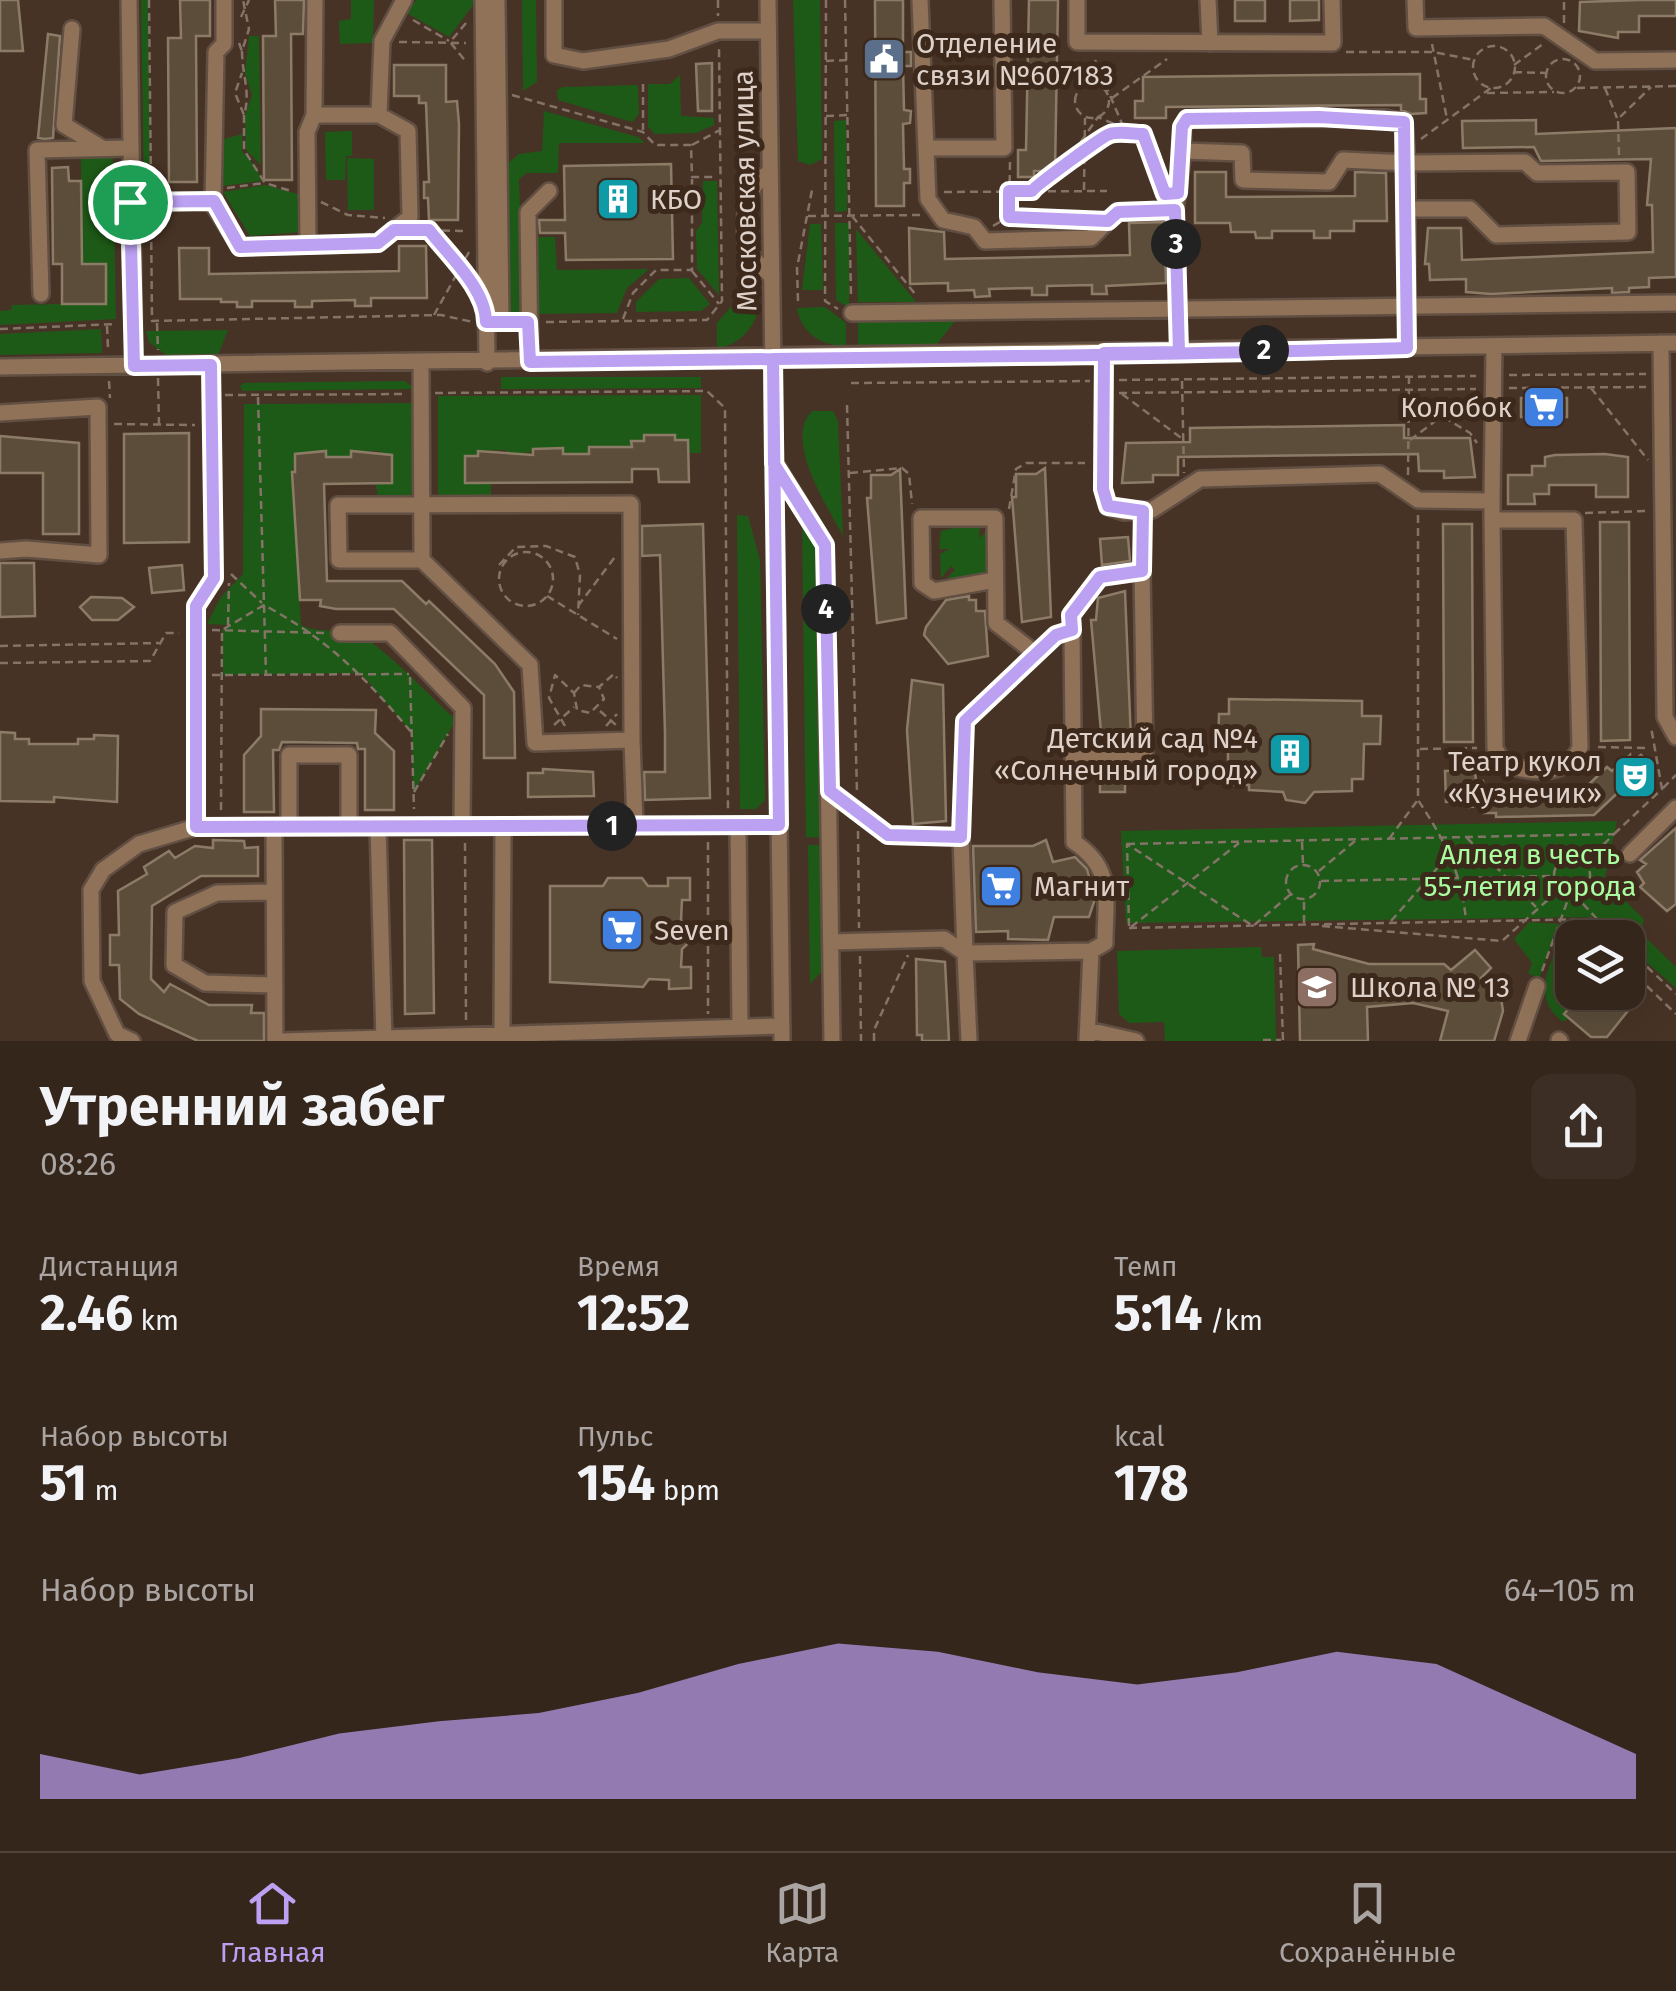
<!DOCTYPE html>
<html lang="ru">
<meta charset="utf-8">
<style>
body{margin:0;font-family:"Fira Sans",sans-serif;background:#3d2e25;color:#f1f3f6;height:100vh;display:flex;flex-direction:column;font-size:38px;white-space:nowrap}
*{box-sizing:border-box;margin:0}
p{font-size:32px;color:#aaa5a3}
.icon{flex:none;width:55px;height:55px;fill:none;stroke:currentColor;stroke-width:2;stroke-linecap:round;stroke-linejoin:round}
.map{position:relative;height:1041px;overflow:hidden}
.drawer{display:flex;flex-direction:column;background:#35261c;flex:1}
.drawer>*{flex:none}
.tools{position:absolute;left:1555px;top:920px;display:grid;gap:20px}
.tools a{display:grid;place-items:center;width:90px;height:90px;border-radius:20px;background:#35261c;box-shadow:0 10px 40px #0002,0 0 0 2px #4f433b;font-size:50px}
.pin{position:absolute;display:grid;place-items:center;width:85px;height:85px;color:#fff;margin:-42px;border:5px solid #fff;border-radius:50%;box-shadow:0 2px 10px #0007}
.km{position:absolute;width:50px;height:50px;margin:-25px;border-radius:50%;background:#222;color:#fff;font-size:28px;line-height:50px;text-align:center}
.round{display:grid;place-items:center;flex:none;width:105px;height:105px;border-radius:20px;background:#3d2e25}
.headline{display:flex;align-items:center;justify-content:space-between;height:170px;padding:0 40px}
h1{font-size:55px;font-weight:700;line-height:75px}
.figures{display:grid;grid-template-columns:repeat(3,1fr);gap:15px;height:170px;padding:10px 40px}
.figures div{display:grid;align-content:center}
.figures b{font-size:50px;font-weight:700}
.figures small{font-size:28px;font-weight:400}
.figures p{font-size:28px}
.chart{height:280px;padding:20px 40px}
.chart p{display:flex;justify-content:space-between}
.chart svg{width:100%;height:180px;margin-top:10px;fill:#bca0f2;opacity:.7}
.tab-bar{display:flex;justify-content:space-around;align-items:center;height:140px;border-top:2px solid #4f433b;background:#35261c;font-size:28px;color:#aaa5a3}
.tab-bar a{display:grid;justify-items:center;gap:5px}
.tab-bar .on{color:#bca0f2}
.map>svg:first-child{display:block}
.green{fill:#1e5a17}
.building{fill:#5c4d3a;stroke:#8c7c67;stroke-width:2.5}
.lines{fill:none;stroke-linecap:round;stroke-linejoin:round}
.minor-casing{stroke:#624f43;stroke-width:20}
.path{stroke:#847367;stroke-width:2.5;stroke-dasharray:8 5;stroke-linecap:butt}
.minor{stroke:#8f7258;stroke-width:15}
.route-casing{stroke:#fff;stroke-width:20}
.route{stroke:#bca0f2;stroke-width:12}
.labels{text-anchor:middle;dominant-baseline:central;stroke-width:10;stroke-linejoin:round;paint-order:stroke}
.poi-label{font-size:28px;fill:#ded1c9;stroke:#3c291b;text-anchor:start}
.street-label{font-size:28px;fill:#ded1c9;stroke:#3c291b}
.park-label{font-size:28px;fill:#a9fc9f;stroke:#3c291b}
</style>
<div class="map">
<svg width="1676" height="1041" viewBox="0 0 1676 1041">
<rect width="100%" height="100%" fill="#473325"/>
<!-- green -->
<path class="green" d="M141,0H148L150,192H144Z
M351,0H374L373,43L340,44L339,21L351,19Z
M416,0H477L449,37L407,13Z
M522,0H536L537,82L523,91Z
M793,0H820L822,159L810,165L798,161Z
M249,36H259L261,165L246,150L245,116L252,95L245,73Z
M680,75L681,116L714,118V125L696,133L655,134L648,127V84H670Z
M638,85L639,114L632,122L558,100L557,90L563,87Z
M544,111L638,137L645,143H559L558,173H527L519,179L524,313H509L507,164L519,154L542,151Z
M846,120L847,211L835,212L834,121Z
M352,131V156H346L345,180H326L325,132Z
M242,134V151L257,168L261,181L222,186L224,139Z
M113,154L116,319L0,325V311L11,310L12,305L106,303V264H82L81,155Z
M347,158L374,159V210H348Z
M703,181H717L719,295L697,269L696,231L702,223Z
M265,185L305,196L302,232L250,236L223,192Z
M835,223H849V308L836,300Z
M810,224H821L823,290H802Z
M856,229L916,302H858Z
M533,237H555L557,270L649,269L627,288L617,313L534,314Z
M689,278L710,304L701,311L636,312V302L659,279Z
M825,307L846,323V346C821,346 801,333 797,308Z
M730,308H759C753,329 740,345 717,348V323Z
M955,321L933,349L858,350V322Z
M101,329L102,353L0,355V334Z
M228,330L218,355L167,356L149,342L146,331Z
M501,377H701V388L501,389Z
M405,381L415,389L243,391L240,387L243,383Z
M701,395V453H688L674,435H645L644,441H632V453L589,447V453L563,454L562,448L507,455V450L479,451L478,456L465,457V483H491V502L440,498L438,493V396Z
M417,403V489L410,495L378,496L375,483H392V455H380V451H352L351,457H326L325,451L296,454L292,473L301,625C320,635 346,626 362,636C397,659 425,692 456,720L413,793L412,733L361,673L223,675L222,630L229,625L207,624L221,597L243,574L244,404Z
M812,411H833L838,421L843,536C828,507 783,440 812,411Z
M737,515L748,516L760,560L765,800L756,809H740Z
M802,523L821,553L826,838L806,837Z
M959,527L980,528L979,538L988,530L995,545L986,549L994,553C989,578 968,583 947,578L955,570L951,566L941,578L940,554L949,549H939L941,531Z
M1617,821L1600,900L1606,882L1644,919L1641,933L1676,967V988L1628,946V938L1618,937L1603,925L1614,937H1601L1588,924L1598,921L1596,917L1126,923L1121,831Z
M808,845H828L830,963L810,984Z
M1529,922L1559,924L1539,979L1528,973L1532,963L1514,939Z
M1566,924L1578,925L1591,937L1572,938V976L1565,983L1571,990L1562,998L1570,1007L1564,1014L1569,1018L1563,1022C1527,995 1554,960 1566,924Z
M1261,947L1262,957H1274L1276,1041H1165L1164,1022L1129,1023L1119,1014L1117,951Z"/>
<!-- building -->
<path class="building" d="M0,0H18L23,51H0Z
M180,0H210V36H196L197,182H169L168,38H181Z
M275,0H304L303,34H291L292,180H264L263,36H276Z
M875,0H903V52H911V66H903L904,110L911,111L910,123L903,124L904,169H910V183H904V206H876Z
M1029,0H1058L1055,171H1034V177H1018V150H1026Z
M1235,0H1265V21H1235Z
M1290,0H1319V20L1290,21Z
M1639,0H1676V16H1639V32H1618V38L1579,31L1580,2Z
M48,34L60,36L53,138L45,139L38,138Z
M712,63V111H698L696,64Z
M394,65H446V102L457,101L459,124L458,220H429L428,198H424V182H429L426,103H419V96H394Z
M1420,74V99H1426V113L1411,114L1401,110V105L1166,107V118H1135V101H1143V77Z
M1536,120V134L1676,128V277L1649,278V287L1629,288V292L1612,293V288L1491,294L1466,292V279L1430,280L1429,264H1425L1428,228H1461L1462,260L1653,252L1652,205H1647L1651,159L1541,161L1534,147L1463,148L1462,121Z
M671,164L673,259L566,260L565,233H540L539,220H565L564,166Z
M68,167L69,181H81L82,264H106V304H62V264H53L52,168Z
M1195,172H1226V197L1355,196V172L1386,173L1387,221H1354V231H1330V238H1314V231H1272V238H1256L1255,232H1231L1230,223H1195Z
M1164,222L1166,283L1106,286L1107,294H1092V285L1047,286V295H1032V288L989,289L990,296L975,297L974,290L948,291V283L910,284L909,228L944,232L945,259L1130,255L1129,223Z
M399,246H426L427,298H371V306H355V300L312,301V307H295V301H252V307H237V302H221V299H180L179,248H209V274L399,271Z
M1521,398H1567V417H1521Z
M1404,425V438H1470L1475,477L1444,478V471H1419L1418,454L1178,457V475H1153V482L1122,483L1126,443L1190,442V428Z
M189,433V542L124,543V434Z
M644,435H675V440H688L689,482H659L658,469H632V482L465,483V456H478V451L533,455V449L563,448V454H589V447H632L631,441H644Z
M0,436L79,443V534H43V473H0Z
M326,451V457H351V451L392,455V483L324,484L327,581H402L426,604L429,601L495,664L514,692L515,758H484V695L394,609H336L320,606L321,600H300L292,472H295V454Z
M1605,454L1628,457V497H1596V485H1549V494H1534L1535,504H1508V475H1532V466H1545V457L1555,455Z
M1045,468L1051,617L1022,622L1012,497H1016V474H1036Z
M900,469L906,618L877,623L867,498H871V475H891Z
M1600,522H1629L1630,740L1601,741Z
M703,524L710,798L645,800L644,772H665V734L660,555L642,556V526Z
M1443,524H1472L1473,742H1444Z
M1128,537L1130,561L1102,565L1100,539Z
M0,563H34L35,616L0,617Z
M182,565L184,590L152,593L149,568Z
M1125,591L1131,741L1102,743L1091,620H1096L1098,598Z
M969,596V600H976V611H985L988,656L948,664L924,635L926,627L946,600Z
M91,597L122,598L134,607L118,620H92L80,607Z
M912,680L943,685L946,821L913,824L907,730Z
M1229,699L1362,701V716H1381L1380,744H1364L1363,779H1352V791L1314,792L1305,803L1286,800L1283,792L1249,790V785H1233V778H1228V748H1218L1219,714H1229Z
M261,709L376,710L375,733L394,751V810H365V749H358L357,743L282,742L279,750H273L274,812H244V755L261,736Z
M0,732L15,733V739H29V744H78V739H94V735L118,736L117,802L54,797V802L0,801Z
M1630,755V763L1641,755L1654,768L1652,780L1636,796L1626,785L1594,815L1496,817V813H1483V806L1469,807L1468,801L1446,802L1445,771L1475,770L1476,781H1483L1484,789L1585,788L1607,767L1612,771Z
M543,769L593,772L594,796L528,797V773H543Z
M1100,769H1125V792H1100Z
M1676,828V904L1667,911L1640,887L1644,883L1637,872L1646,864L1640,860Z
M213,840L244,841L245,848L258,847V876H201L152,906L151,979L164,992L170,984L209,1005H252L251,1013H264V1041H198L139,1014L120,999L119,965H110V935H119L118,891L147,874L144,867L169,851L175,858L195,846L213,848Z
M404,840H432L434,1013L405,1014Z
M1046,840L1053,862L1075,857L1087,869L1095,899L1089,917H1054L1048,940L1008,939V931L976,932L973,846H1033Z
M608,878H642L648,886H668V878H690V900H682L681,920L698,934L682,949L681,967H691V988L669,989V980L649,979L643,987L550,982V886H603Z
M1314,944L1313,949L1369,964H1444L1451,970L1475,950L1491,968L1481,978L1501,998L1503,1011L1494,1041H1440L1448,1011L1413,1003L1367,1007L1368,1041H1300L1298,945Z
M916,959L945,962L949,1041H922V1035H917Z
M1568,992H1632L1635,1002L1607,1037H1591L1564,1014L1570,1007L1562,998Z"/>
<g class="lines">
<!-- minor casing -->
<g class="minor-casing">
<path id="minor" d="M129,0L134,366
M224,0V44L216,52L213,204L240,247L378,243L410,217L408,131L379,115L382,41L404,0
M315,0L314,115H379
M483,0L487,363
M497,0L501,322
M554,0V55L583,61L669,49L718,31H768
M768,0L782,1041
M920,0L928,199L943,220L974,227L985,241L1091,238L1117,212L1175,210
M1077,0V42L1333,43L1332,0
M1208,0L1210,43
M1415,0L1416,28L1544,26L1595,61L1676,60
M72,29L64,125L102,148
M926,148H1004L1002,0
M1183,151L1182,127L1187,119L1385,118L1404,122L1407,163L1525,162L1537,173L1627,172L1628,232L1496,235L1470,209H1408
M770,172C739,191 746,218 746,251L771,276
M130,203L213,201
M308,245L307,132L314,115
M41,294L37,150L130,148
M852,313L1676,303
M1661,343L1665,717L1676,737
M1179,352L1175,210L1183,151L1242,153L1243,180L1329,182L1343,160L1407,163V348
M1104,353L1103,489L1108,507L1124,512L1152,510L1200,479L1380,474L1418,500L1492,501L1494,346
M530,362L528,212L549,191
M421,363L422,560L530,665L535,743L632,740L635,825
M0,367L1676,343
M0,413L98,407L99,555L26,549L0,551
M777,467L825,545L832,1041
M1492,501V520L1495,748L1503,763C1530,774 1569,777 1580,747L1574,520H1492
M422,560H339L338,505L631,504L632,740
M1072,630L1071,615L1100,577L1142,571L1143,511
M340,633H390L463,708L462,826
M1036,654L1056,635L1072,630L1074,842C1115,869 1105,899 1105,943L1091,951
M1073,755L1145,753L1142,571
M830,791L888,835L961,837L965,953
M738,825L740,1027
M378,826L384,1041
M196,827V606L214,579L211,365
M274,827L275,1041
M289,827V755H349V827
M961,837L965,721L1036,654L996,623L995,518H921L922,583L934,591L995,580
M1630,854L1676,808
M274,892L217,893L175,912L174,965L205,983L275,985
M831,942L944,939L965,953
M1088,1030L1136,1041
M502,1032L503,826
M1559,1040L1560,1041
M132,1041L117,1034L92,981L91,890L103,870L139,844L196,827L779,825
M282,1041L782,1026
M969,1041L965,953L1091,951L1087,1041
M1518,1041L1537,986"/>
</g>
<!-- path -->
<path class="path" d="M149,0L151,188
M718,0V16
M826,0L825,301L838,309
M845,0L851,297
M241,17L249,0
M413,20L449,41
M466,23L450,42L467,63
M1564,23V0
M399,42L466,43
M239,43L242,51L249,29L243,0
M1432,44L1447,119
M1473 67a21 21 0 1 1 42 0a21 21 0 1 1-42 0Z
M242,51C242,75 251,92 244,115L235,93L242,73
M1346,52H1433L1474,60
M1546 76a17 17 0 1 1 34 0a17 17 0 1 1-34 0Z
M1095,60L1123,126
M826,61L847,60
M1514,65L1543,44
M1514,72L1545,73
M643,84V130
M1075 101a17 17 0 1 1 34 0a17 17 0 1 1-34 0Z
M1577,88L1676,86
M1605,88L1617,118
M1487,93L1554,92
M512,95L643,132L655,145H691L692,177H717
M1112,98L1167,59
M244,115V150L265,183L291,191
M826,116L848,115
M1421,139L1491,88
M692,145L720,130
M1619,155L1618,119L1651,87
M1010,162L1009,217L1087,219
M1066,163L1098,117L1135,133
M227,188L264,183
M1084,190L1085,118
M1032,191C1035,186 1104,136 1110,134C1119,131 1134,134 1143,133L1162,185
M944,192L1107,191
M321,202L348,215L385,218
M151,216L152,321L441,315L473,322
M808,216L922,215
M852,216L916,295
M425,225L469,282
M993,226L1008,217
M416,230L468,231
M692,271L719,304
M798,301L797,268L812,190
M434,315L469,252
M623,319L633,293L656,270H692V179
M546,322L707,320L722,301L719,49
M157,323L158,350
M107,326L108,348
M0,329L116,324
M1509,375L1646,374
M158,378L159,425
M1119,380L1476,376
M109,381L110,398
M1182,381L1184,473
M851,383L1090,381
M1509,388L1646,387
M1591,388L1648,460
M435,393L707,391L725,408L728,809
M1119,393L1476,389
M1122,394L1184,440
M225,395L407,394
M258,397L266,674
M1410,397L1470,433L1477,443
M847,405L857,793
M114,424L195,425
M1410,440L1442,416L1478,406
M850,473L902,468L909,474L912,504
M1408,475L1409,378
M1009,509L1016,469L1026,463H1085
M1585,513L1647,511
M1418,515V800C1445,841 1461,871 1466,920
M499 579a27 27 0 1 1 54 0a27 27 0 1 1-54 0Z
M499,565L516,547L546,546L575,557L580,575L578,615
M231,574L262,603
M547,596L617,639
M578,606L615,557
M228,625L229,583
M212,630L324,633
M0,646L159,643
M0,663L150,661L166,633H179
M212,675L409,674
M410,677L414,809
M574,693L581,685L599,687L614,674L617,678
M600,711L616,725
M554,725L574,707
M565,726L549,698L555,675L574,693L577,710L590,713L604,699L599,687
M606,726L617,714
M1598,747L1650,748
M1420,749L1477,748
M1663,788L1676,775
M414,792L448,734
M221,810L222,630L264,605C329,640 365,677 412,733
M858,831L859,928
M1614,834L1662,789L1651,727
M1467,838L1536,907
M1389,839L1417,801
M708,842V1014
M1302,842L1303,864
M465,843L466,1020
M1127,844L1614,834L1585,863
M1554 875a18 18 0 1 1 36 0a18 18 0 1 1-36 0Z
M1286 882a17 17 0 1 1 34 0a17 17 0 1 1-34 0Z
M1319,871L1355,841
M1321,881L1554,876
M1304,902V924
M1598,920L1616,938
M1391,921L1448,856
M1578,921L1595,938
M1129,926L1127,844L1253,926L1291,894
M1322,926L1502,941L1560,889
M1131,927L1239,843
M1129,928L1597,919L1573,893
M1628,949L1676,994
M1280,954L1283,1041
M860,956L861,1041
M1628,968L1676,1014
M1542,971L1570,894
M1263,1040H1281
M874,1041V1030L908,955"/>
<!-- minor -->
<use href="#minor" class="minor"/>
</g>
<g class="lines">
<!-- route casing -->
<g class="route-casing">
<path id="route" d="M130,202L134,366L211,365L214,578L196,606V827L779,825L773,359C984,357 1196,354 1407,348L1404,122L1319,117L1187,119L1182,127L1178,193L1165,194L1143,134C1134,134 1119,131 1110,134C1104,135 1035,186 1032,191H1009V217L1108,221L1118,212L1175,210L1179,352L1104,353L1103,489L1108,506L1143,511L1142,571L1100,577L1071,615L1072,630L1056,635L965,721L961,837L888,835L830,791L825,545L774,464L773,359L530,362L528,322H486C486,289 449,256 429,230H394L378,243L240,247L214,201L130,202"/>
</g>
<!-- route -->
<use href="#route" class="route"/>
</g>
<!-- icons -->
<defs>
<g id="civic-square" transform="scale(2.25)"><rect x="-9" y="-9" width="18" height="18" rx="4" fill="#5c6f8a" stroke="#3c291b"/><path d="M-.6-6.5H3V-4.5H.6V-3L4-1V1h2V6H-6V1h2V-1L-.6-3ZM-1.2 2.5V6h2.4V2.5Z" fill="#fff"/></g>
<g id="building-square" transform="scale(2.25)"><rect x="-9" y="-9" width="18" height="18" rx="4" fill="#0f9aa8" stroke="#3c291b"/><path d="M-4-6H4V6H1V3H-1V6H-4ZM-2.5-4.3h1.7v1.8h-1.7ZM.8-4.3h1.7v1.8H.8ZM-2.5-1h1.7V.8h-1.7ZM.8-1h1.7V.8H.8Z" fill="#fff"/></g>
<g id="supermarket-square" transform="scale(2.25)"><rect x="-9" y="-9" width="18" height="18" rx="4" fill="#3f7fe0" stroke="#3c291b"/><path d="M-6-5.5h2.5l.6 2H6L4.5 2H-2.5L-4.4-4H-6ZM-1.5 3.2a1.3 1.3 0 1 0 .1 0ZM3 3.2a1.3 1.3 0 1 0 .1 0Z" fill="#fff"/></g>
<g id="theatre-square" transform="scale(2.25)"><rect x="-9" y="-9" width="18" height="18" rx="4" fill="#0f9aa8" stroke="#3c291b"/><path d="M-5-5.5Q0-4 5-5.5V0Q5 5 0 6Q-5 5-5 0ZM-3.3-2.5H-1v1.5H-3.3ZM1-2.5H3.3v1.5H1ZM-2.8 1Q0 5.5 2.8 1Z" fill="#fff"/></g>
<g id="school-square" transform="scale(2.25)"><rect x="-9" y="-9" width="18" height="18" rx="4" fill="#8d6e63" stroke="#3c291b"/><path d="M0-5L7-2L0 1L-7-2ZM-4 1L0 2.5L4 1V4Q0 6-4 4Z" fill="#fff"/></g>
</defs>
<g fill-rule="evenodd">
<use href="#civic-square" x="884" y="59"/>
<use href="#building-square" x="618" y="199"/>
<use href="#supermarket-square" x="1544" y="407"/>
<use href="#building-square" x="1290" y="754"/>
<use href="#theatre-square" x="1635" y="777"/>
<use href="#supermarket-square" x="1001" y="886"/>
<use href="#supermarket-square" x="622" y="930"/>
<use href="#school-square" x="1317" y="987"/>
</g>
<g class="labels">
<!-- poi labels -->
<g class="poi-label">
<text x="916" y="43">Отделение<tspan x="916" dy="32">связи №607183</tspan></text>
<text x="650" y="199">КБО</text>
<text x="1512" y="407" text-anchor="end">Колобок</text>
<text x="1258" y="738" text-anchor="end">Детский сад №4<tspan x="1258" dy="32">«Солнечный город»</tspan></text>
<text x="1602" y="761" text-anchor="end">Театр кукол<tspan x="1602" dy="32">«Кузнечик»</tspan></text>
<text x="1034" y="886">Магнит</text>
<text x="654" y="930">Seven</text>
<text x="1350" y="987">Школа № 13</text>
</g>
<!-- street labels -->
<g class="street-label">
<text transform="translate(745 191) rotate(-91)">Московская улица</text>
</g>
<!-- park labels -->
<g class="park-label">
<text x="1530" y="854">Аллея в честь<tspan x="1530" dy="32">55-летия города</tspan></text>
</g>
</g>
</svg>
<div class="tools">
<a><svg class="icon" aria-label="layers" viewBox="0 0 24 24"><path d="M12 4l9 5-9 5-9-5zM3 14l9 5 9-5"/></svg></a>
</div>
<div class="pin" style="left:130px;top:202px;background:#1e9e55"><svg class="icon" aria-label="arrive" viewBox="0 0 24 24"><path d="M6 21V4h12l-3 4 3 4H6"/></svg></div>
<b class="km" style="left:612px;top:826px">1</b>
<b class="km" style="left:1264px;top:350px">2</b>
<b class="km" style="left:1176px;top:244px">3</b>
<b class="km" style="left:826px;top:609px">4</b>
</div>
<section class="drawer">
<div class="headline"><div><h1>Утренний забег</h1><p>08:26</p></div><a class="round"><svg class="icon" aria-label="share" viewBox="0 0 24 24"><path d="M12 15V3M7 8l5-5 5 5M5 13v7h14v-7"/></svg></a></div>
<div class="figures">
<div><p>Дистанция</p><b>2.46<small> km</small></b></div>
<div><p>Время</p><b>12:52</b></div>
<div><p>Темп</p><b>5:14<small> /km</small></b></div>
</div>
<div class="figures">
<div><p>Набор высоты</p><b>51<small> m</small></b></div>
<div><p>Пульс</p><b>154<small> bpm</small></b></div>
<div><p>kcal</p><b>178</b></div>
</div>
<div class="chart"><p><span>Набор высоты</span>64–105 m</p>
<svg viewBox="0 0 160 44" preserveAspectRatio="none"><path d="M0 44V33L10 38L20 34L30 28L40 25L50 23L60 18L70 11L80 6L90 8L100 13L110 16L120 13L130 8L140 11L150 22L160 33V44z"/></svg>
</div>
</section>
<nav class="tab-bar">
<a class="on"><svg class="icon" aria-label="home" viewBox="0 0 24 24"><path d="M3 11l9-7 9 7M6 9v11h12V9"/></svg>Главная</a>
<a><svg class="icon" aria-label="map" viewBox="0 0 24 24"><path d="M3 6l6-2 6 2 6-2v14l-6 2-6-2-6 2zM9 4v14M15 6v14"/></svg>Карта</a>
<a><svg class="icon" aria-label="saved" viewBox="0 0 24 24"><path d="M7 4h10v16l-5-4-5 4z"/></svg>Сохранённые</a>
</nav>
